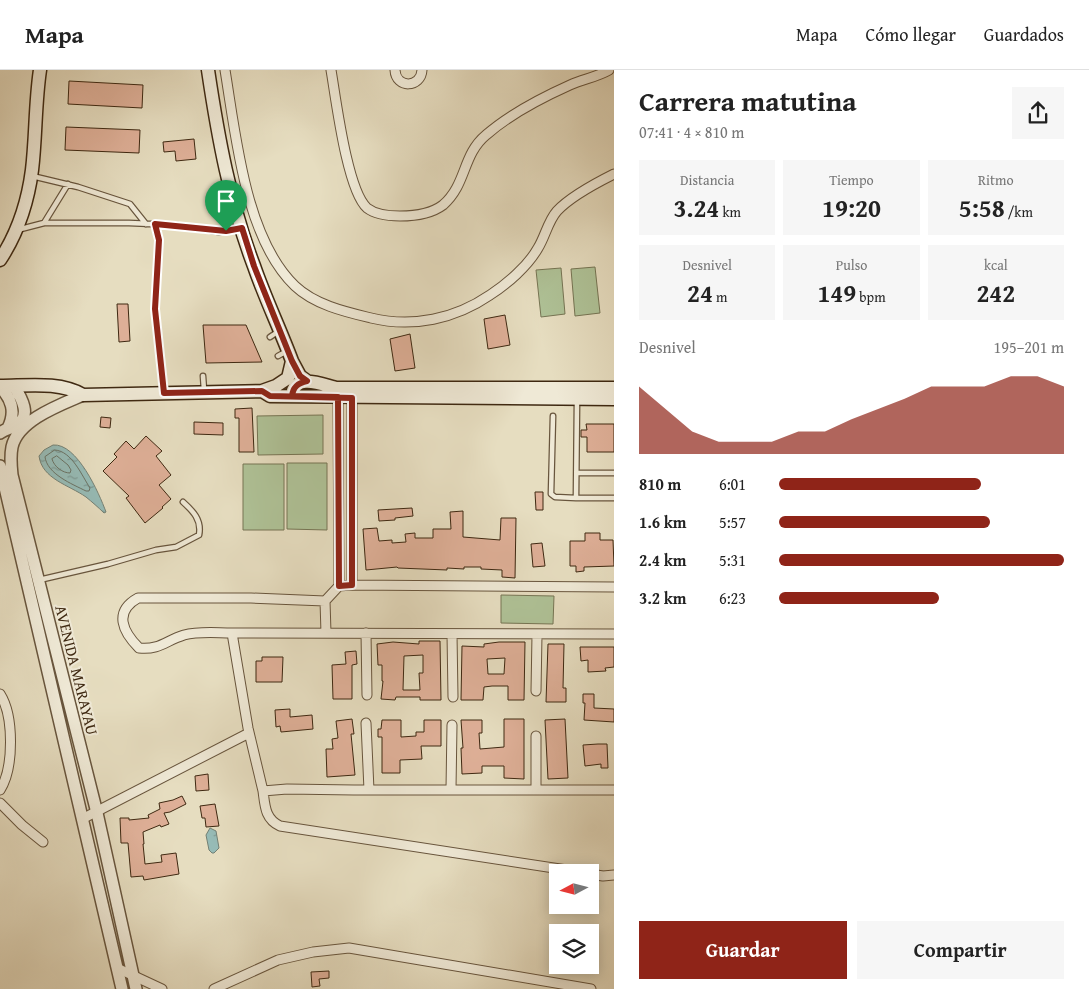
<!DOCTYPE html>
<html lang="es">
<meta charset="utf-8">
<style>
body{margin:0;font-family:"Gentium Book Plus",serif;background:#f6f6f6;color:#222;height:100vh;display:flex;flex-direction:column;font-size:19px;white-space:nowrap}
*{box-sizing:border-box;margin:0}
p{font-size:16px;color:#767676}
.icon{flex:none;width:28px;height:28px;fill:none;stroke:currentColor;stroke-width:2;stroke-linecap:round;stroke-linejoin:round}
.map{position:relative;flex:1;overflow:hidden}
.panel{display:flex;flex-direction:column;background:#fff;width:475px}
.panel>*{flex:none}
.needle{width:32px;rotate:263deg}
.tools{position:absolute;left:549px;top:794px;display:grid;gap:10px}
.tools a{display:grid;place-items:center;width:50px;height:50px;border-radius:0px;background:#fff;box-shadow:0 2px 12px #0003;font-size:25px}
.pin{position:absolute;display:grid;place-items:center;width:42px;height:42px;color:#fff;margin:-51px -21px;border-radius:50% 50% 50% 0;rotate:-45deg;box-shadow:0 0 5px #0007}
.pin .icon{rotate:45deg}
.round{display:grid;place-items:center;flex:none;width:52px;height:52px;border-radius:0px;background:#f6f6f6}
.headline{display:flex;align-items:center;justify-content:space-between;height:85px;padding:0 25px}
h1{font-size:28px;font-weight:700;line-height:38px}
.metrics{display:grid;grid-template-columns:repeat(3,1fr);gap:8px;height:85px;padding:5px 25px}
.metrics div{display:grid;align-content:center;border-radius:0px;background:#f6f6f6;text-align:center}
.metrics b{font-size:25px;font-weight:700}
.metrics small{font-size:14px;font-weight:400}
.metrics p{font-size:14px}
.chart{height:140px;padding:10px 25px}
.chart p{display:flex;justify-content:space-between}
.chart svg{width:100%;height:90px;margin-top:5px;fill:#8f2418;opacity:.7}
.primary-button{display:flex;gap:10px;margin-top:auto;padding:10px 25px}
.primary-button a{flex:1;height:58px;border-radius:0px;background:#8f2418;color:#fff;font-size:20px;font-weight:700;line-height:58px;text-align:center}
.primary-button a+a{background:#f6f6f6;color:#222}
ul{padding:0 25px;list-style:none;font-size:16px}
li{display:grid;grid-template-columns:80px 60px 1fr;align-items:center;height:38px}
li i{height:12px;border-radius:6px;background:#8f2418}
header{display:flex;align-items:center;gap:30px;box-sizing:border-box;height:70px;padding:0 25px;background:#fff;border-bottom:1px solid #e0e0e0}
header strong{font-size:24px}
nav{display:flex;gap:28px;margin-inline-start:auto;font-size:18px}
main{display:flex;flex:1;min-height:0}
.map>svg:first-child{display:block}
.pitch{fill:#afc297;stroke:#767554}
.water{fill:url(#water-ripples);stroke:#738074}
.lines{fill:none;stroke-linecap:round;stroke-linejoin:round}
.shore{stroke:#6a7264;stroke-width:1}
.building{fill:#deaf97;stroke:#3e2811;fill-rule:evenodd}
.service-casing{stroke:#68553d;stroke-width:7}
.minor-casing{stroke:#68553d;stroke-width:11}
.tertiary-casing{stroke:#68553d;stroke-width:14}
.secondary-casing{stroke:#3e2811;stroke-width:15}
.service{stroke:#efe9d6;stroke-width:4.5}
.minor{stroke:#efe9d6;stroke-width:9}
.tertiary{stroke:#efe9d6;stroke-width:11}
.secondary{stroke:#efe9d6;stroke-width:12}
.route-casing{stroke:#fff;stroke-width:10}
.route{stroke:#8f2418;stroke-width:6}
.labels{text-anchor:middle;dominant-baseline:central;stroke-width:4;stroke-linejoin:round;paint-order:stroke}
.street-label{font-size:16px;fill:#3e2811;stroke:#efe9d6}
</style>
<header>
<strong>Mapa</strong>
<nav><a>Mapa</a><a>Cómo llegar</a><a>Guardados</a></nav>
</header>
<main>
<div class="map">
<svg width="614" height="919" viewBox="0 0 614 919">
<defs>
<pattern id="water-ripples" width="26" height="14" patternUnits="userSpaceOnUse" patternTransform="scale(1.25)"><rect width="26" height="14" fill="#96bbb6"/><path d="M2 4q2-2 4 0t4 0M15 11q2-2 4 0t4 0" fill="none" stroke="#7c9893"/></pattern>
</defs>
<rect width="100%" height="100%" fill="#e6ddc0"/>
<filter id="stains"><feTurbulence type="fractalNoise" baseFrequency=".004" numOctaves="4"/><feColorMatrix values="0 0 0 0 .2 0 0 0 0 .09 0 0 0 0 .02 0 0 0 .5 -.17"/></filter>
<radialGradient id="worn" r=".72"><stop offset=".6" stop-color="#630" stop-opacity="0"/><stop offset="1" stop-color="#630" stop-opacity=".3"/></radialGradient>
<!-- pitch -->
<path class="pitch" d="M595,197L600,243L575,246L571,199Z
M561,198L565,244L541,247L536,200Z
M323,345V384L258,385L257,346Z
M287,393H327V460L287,459Z
M243,394H284V460H243Z
M501,525L554,526L553,554L501,553Z"/>
<!-- water -->
<path class="water" d="M53,375C77,373 99,423 106,442L104,443C98,437 92,432 86,427C69,415 42,409 39,386L44,380Z
M210,758L216,761L219,778L214,783H212L209,780L206,765Z"/>
<g class="lines">
<!-- shore -->
<path class="shore" d="M55,380C72,381 82,406 90,418L89,421H86C72,414 47,404 45,387Z
M57,386L68,395L71,400L70,403C63,403 54,397 52,389Z"/>
</g>
<!-- building -->
<path class="building" d="M69,11L143,15L142,38L68,34Z
M66,57L140,60L139,83L65,80Z
M194,69L196,89L176,91L175,81L164,82L163,72Z
M117,234H128L130,271L119,272Z
M505,245L510,275L488,279L484,249Z
M203,255H246L262,292L206,293Z
M410,264L415,298L395,301L390,269Z
M252,338L254,382H239V348H235V339Z
M101,347L111,348L110,358L100,357Z
M194,352L223,353V365L194,364Z
M586,354H614V382H587V367H581V360H587Z
M146,366L162,381L156,386L171,405L159,415L171,429L162,437L163,438L145,453L126,428L129,426L103,401L117,387L114,384L126,371L134,379Z
M535,422H543V440H536Z
M412,438L413,446L395,448V450L379,451L378,440Z
M463,441V467L500,470L501,448H516L515,508L502,507V500L481,499V497H464V499L447,498V500L398,498L397,497L366,500L363,459L377,458L379,471L392,470V473L406,472L405,464L415,463V468H433V459H451L450,442Z
M585,463H600V470H613L614,496L584,497V501L576,502V496H570V471H585Z
M542,473L545,496L533,497L531,474Z
M419,571H440L441,630H420V627H396L395,630L381,629L383,611H382V595H378L377,574L393,572L419,574ZM423,585V603H419L420,620H403L404,586Z
M499,572H525L524,630H508V616H492L484,617L483,630H461L462,576L484,577V574ZM505,588L504,604H488L487,589Z
M548,574H564L563,618H566V632H546Z
M580,577H614V597L605,598L606,601L588,602V590L581,591Z
M356,581L357,594L352,595V629H333L332,595L346,594L345,582Z
M262,587H283L282,612H256V591H262Z
M583,624H594V638L614,639V652L584,650L585,633H583Z
M290,639V647L312,645L313,659L281,662L280,656L276,657L275,640Z
M352,649L354,664H351L355,705L327,707L326,679H333L332,669L338,668L336,651Z
M504,649H524V709L504,708V696H482V703L462,704L461,678H463L461,650H482V663H479L480,679L504,677Z
M565,649L568,708L548,709L545,650Z
M382,650H401V667L416,666V662H424V650H441V676H421L422,689L400,690V703H382V667H378V659H381Z
M598,674H607L608,698H601V694L585,696L583,675Z
M208,704L209,720L196,721L195,706Z
M182,726L186,734L170,742L164,743L169,754L161,757L160,755L143,762L144,774H143L145,794L162,792L161,785L176,783L179,804L144,810L143,806L131,807L128,773H121L120,748H129V750L149,748L148,745L160,739L159,733L173,730Z
M215,734L219,756L206,757L205,748H202L200,736Z
M329,901V908L319,909L320,916L312,917L311,902Z"/>
<g class="lines">
<!-- service casing -->
<g class="service-casing">
<path id="service" d="M32,106L78,117L130,134L146,154
M44,153L68,114
M155,154L159,170L155,239L164,322
M17,160L44,153H129L176,155L219,162L240,158
M270,267L279,261
M278,286L287,281
M203,306L204,320
M577,330L576,428H614
M553,346L551,424L555,427L576,428
M577,403H614
M39,510L108,494L156,480L176,477L199,465C202,450 193,441 183,432"/>
</g>
<!-- minor casing -->
<g class="minor-casing">
<path id="minor" d="M225,0C236,66 245,168 295,216C315,235 346,242 371,248C413,258 455,249 490,225C507,214 528,196 538,178C545,167 548,151 557,141C570,127 596,113 614,104
M331,0C336,29 347,120 367,138C376,145 389,146 400,146C414,146 431,144 443,135C467,114 462,85 486,65C510,44 541,28 570,15C583,9 597,7 609,0
M395,0C396,19 421,18 422,0
M338,327L339,516
M352,515V327
M232,563C216,563 199,561 184,565C165,571 160,580 139,578C123,562 113,542 138,528H251L325,531
M326,563L325,531L339,516L352,515L614,517
M366,563L367,625
M452,564L453,627
M614,564L232,563L248,658L263,721L287,719L354,720H614
M536,621L537,565
M0,624C14,646 14,698 0,720
M366,653L369,720
M451,719L452,655
M536,719V666
M263,721C265,736 265,749 280,756L580,802
M0,733L22,755L43,772
M82,749L249,663
M590,804L603,806L614,805
M117,898L162,919
M214,919L278,890L313,882L349,878L591,919"/>
</g>
<!-- tertiary casing -->
<g class="tertiary-casing">
<path id="tertiary" d="M0,317C12,329 16,342 8,358
M83,325C60,335 18,350 12,377C10,387 11,396 12,405L97,743L136,919
M0,363C5,359 9,359 15,356C33,347 21,327 14,316
M0,396L122,919"/>
</g>
<!-- secondary casing -->
<g class="secondary-casing">
<path id="secondary" d="M208,0C218,67 230,133 254,196C265,228 280,259 292,291L300,306L307,311
M0,190C17,164 28,131 32,100C36,67 35,33 40,0
M0,316C27,316 59,311 83,325L262,321L270,326L614,329
M262,321L276,316L288,308L292,291
M292,326C294,302 323,315 337,318H614"/>
</g>
<!-- service -->
<use href="#service" class="service"/>
<!-- minor -->
<use href="#minor" class="minor"/>
<!-- tertiary -->
<use href="#tertiary" class="tertiary"/>
<!-- secondary -->
<use href="#secondary" class="secondary"/>
</g>
<g class="lines">
<!-- route casing -->
<g class="route-casing">
<path id="route" d="M226,161L242,158L254,196L292,291L300,306L307,311C298,313 293,317 292,326L338,327L339,516L352,515V328L270,326L262,321L164,323L155,239L159,170L155,154L226,161"/>
</g>
<!-- route -->
<use href="#route" class="route"/>
</g>
<g class="labels">
<!-- street labels -->
<g class="street-label">
<text transform="translate(77 600) rotate(76)">AVENIDA MARAYAU</text>
</g>
</g>
<rect width="100%" height="100%" filter="url(#stains)"/>
<rect width="100%" height="100%" fill="url(#worn)"/>
</svg>
<div class="tools">
<a><svg class="needle" viewBox="-14 -14 28 28"><path d="M0-13l5 13h-10z" fill="#e53935"/><path d="M0 13l5-13h-10z" fill="#767676"/></svg></a>
<a><svg class="icon" aria-label="layers" viewBox="0 0 24 24"><path d="M12 4l9 5-9 5-9-5zM3 14l9 5 9-5"/></svg></a>
</div>
<div class="pin" style="left:226px;top:161px;background:#1e9e55"><svg class="icon" aria-label="arrive" viewBox="0 0 24 24"><path d="M6 21V4h12l-3 4 3 4H6"/></svg></div>
</div>
<section class="panel">
<div class="headline"><div><h1>Carrera matutina</h1><p>07:41 · 4 × 810 m</p></div><a class="round"><svg class="icon" aria-label="share" viewBox="0 0 24 24"><path d="M12 15V3M7 8l5-5 5 5M5 13v7h14v-7"/></svg></a></div>
<div class="metrics">
<div><p>Distancia</p><b>3.24<small> km</small></b></div>
<div><p>Tiempo</p><b>19:20</b></div>
<div><p>Ritmo</p><b>5:58<small> /km</small></b></div>
</div>
<div class="metrics">
<div><p>Desnivel</p><b>24<small> m</small></b></div>
<div><p>Pulso</p><b>149<small> bpm</small></b></div>
<div><p>kcal</p><b>242</b></div>
</div>
<div class="chart"><p><span>Desnivel</span>195–201 m</p>
<svg viewBox="0 0 160 44" preserveAspectRatio="none"><path d="M0 44V11L10 22L20 33L30 38L40 38L50 38L60 33L70 33L80 27L90 22L100 17L110 11L120 11L130 11L140 6L150 6L160 11V44z"/></svg>
</div>
<ul>
<li><b>810 m</b>6:01<i style="width:71%"></i></li>
<li><b>1.6 km</b>5:57<i style="width:74%"></i></li>
<li><b>2.4 km</b>5:31<i style="width:100%"></i></li>
<li><b>3.2 km</b>6:23<i style="width:56%"></i></li>
</ul>
<div class="primary-button"><a>Guardar</a><a>Compartir</a></div>
</section>
</main>
